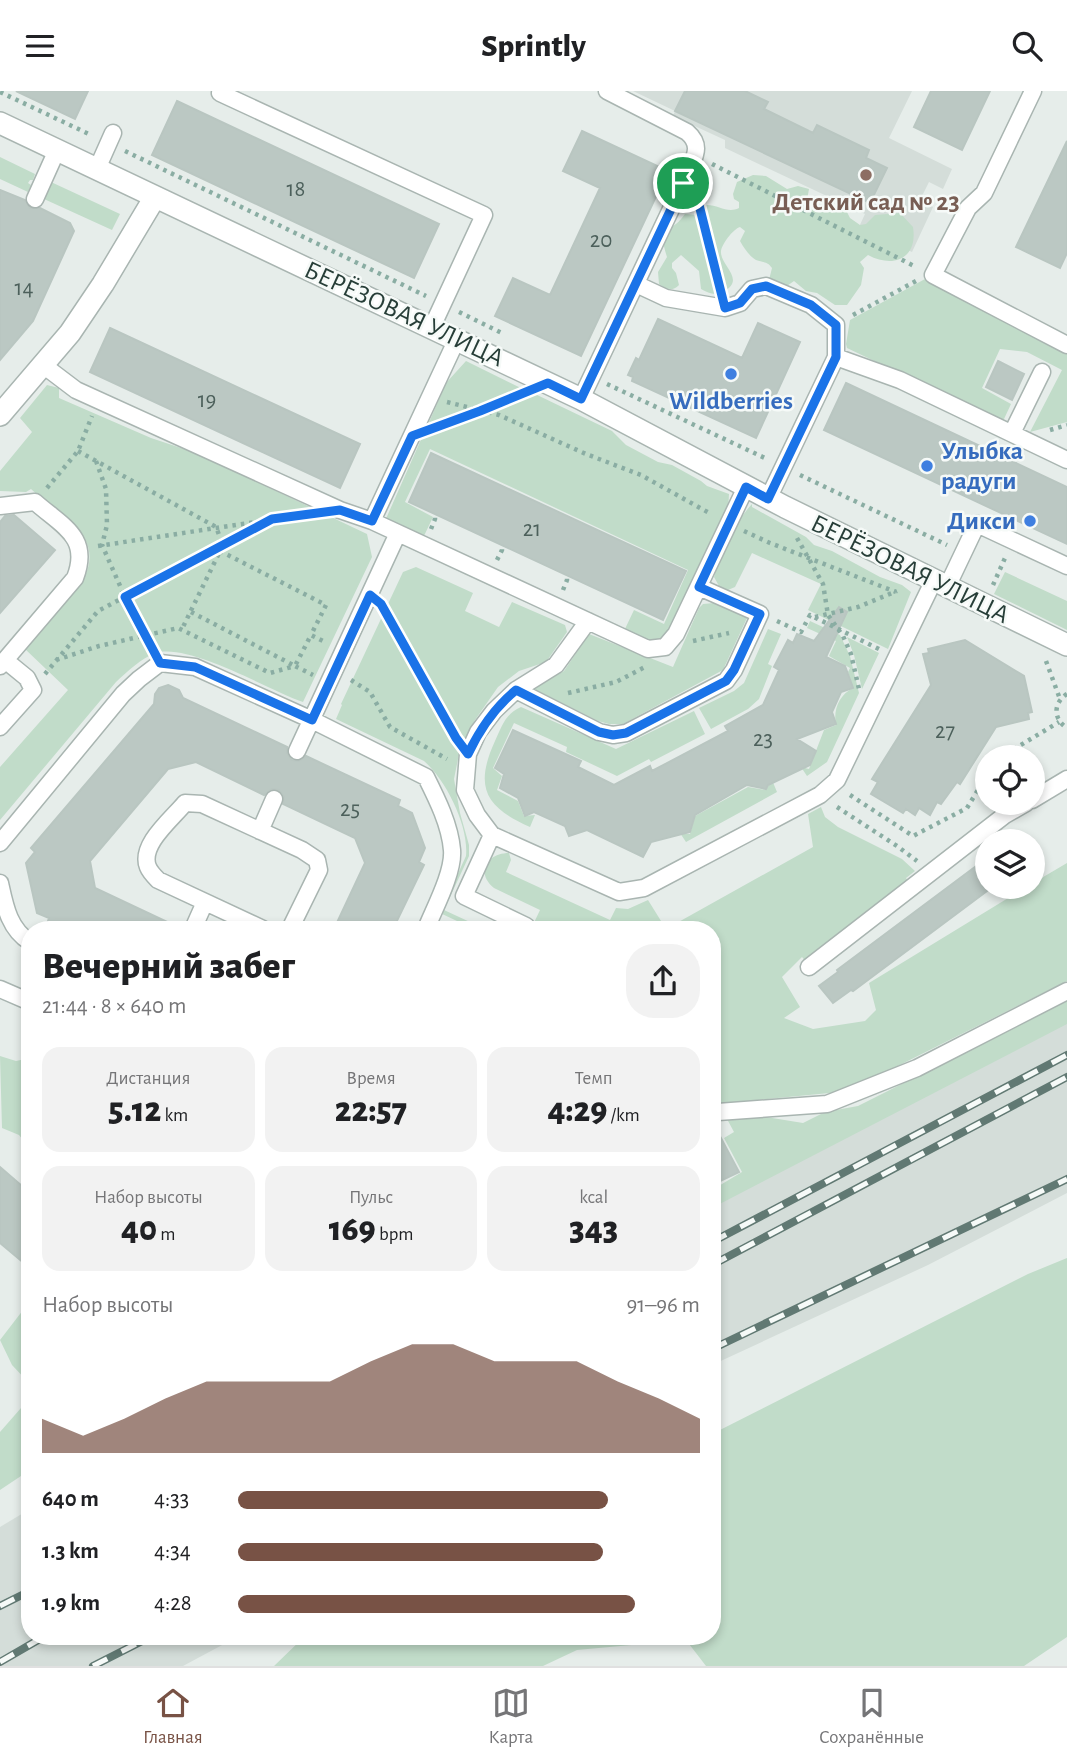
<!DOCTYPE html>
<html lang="ru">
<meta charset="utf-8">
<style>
body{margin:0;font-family:"Alegreya Sans",sans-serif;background:#f2f2f2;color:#202124;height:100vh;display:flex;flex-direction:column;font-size:26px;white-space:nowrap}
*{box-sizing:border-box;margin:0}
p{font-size:23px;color:#757577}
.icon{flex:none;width:38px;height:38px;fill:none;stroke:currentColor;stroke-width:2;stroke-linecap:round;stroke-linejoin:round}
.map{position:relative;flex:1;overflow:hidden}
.side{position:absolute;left:21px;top:830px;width:700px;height:724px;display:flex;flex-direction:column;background:#fff;border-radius:28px;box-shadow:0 4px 10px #0003}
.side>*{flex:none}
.buttons{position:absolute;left:975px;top:654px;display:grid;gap:14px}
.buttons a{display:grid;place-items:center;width:70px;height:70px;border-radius:50%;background:#fff;box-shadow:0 4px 10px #0003;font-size:35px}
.pin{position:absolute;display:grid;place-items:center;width:60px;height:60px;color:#fff;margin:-30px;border:4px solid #fff;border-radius:50%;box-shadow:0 2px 7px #0007}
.round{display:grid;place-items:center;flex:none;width:74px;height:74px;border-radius:28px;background:#f2f2f2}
.overview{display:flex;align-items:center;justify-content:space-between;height:119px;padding:0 21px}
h1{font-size:38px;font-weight:800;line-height:52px}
.figures{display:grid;grid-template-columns:repeat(3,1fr);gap:10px;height:119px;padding:7px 21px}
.figures div{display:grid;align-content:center;border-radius:18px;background:#f2f2f2;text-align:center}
.figures b{font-size:35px;font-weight:800}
.figures small{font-size:19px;font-weight:400}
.figures p{font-size:19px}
.chart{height:196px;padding:14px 21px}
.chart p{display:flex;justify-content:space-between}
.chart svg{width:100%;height:126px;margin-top:7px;fill:#785245;opacity:.7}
ul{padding:0 21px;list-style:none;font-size:23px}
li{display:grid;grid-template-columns:112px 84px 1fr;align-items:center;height:52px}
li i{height:18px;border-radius:9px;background:#785245}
header{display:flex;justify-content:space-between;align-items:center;height:91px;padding:0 21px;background:#fff;font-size:32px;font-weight:800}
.menu{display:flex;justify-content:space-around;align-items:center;height:98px;border-top:2px solid #e0e0e0;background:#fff;font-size:19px;color:#757577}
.menu a{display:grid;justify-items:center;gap:4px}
.menu .on{color:#785245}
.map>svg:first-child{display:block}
.built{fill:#d4ddd9}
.green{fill:#c1dcc9}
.building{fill:#bbc8c3;stroke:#b9c6c1;stroke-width:2}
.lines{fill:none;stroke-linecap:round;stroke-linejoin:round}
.lane-casing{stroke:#a9b5b1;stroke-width:19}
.street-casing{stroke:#a9b5b1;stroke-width:24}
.path{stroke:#8aada3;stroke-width:4.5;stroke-dasharray:3.5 5;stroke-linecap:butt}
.lane{stroke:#fff;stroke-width:16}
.street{stroke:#fff;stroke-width:21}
.rail-casing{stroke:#617973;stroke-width:8}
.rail{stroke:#f6faf8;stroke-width:5;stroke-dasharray:16;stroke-linecap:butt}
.route-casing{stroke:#fff;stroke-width:14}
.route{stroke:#1a73e8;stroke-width:9}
.education-dot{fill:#8d6e63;stroke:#f6faf8;stroke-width:2.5}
.shop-dot{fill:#3f7fe0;stroke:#f6faf8;stroke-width:2.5}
.labels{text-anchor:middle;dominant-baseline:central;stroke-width:5;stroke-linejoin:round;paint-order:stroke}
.number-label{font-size:23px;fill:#4c605b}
.education-label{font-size:26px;font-weight:bold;fill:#785e54;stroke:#f6faf8}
.street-label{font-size:26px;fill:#273e38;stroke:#f6faf8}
.shop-label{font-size:26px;font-weight:bold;fill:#366cbe;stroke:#f6faf8}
</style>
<header><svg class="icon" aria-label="menu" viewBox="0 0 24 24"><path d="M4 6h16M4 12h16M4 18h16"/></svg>Sprintly<svg class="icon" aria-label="search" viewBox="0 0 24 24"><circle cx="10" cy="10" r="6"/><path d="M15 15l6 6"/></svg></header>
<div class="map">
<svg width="1067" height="1575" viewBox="0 0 1067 1575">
<rect width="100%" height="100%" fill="#e6edea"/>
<!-- built -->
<path class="built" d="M633,0H912L889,47L952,78L943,98L929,91L920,109L933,116L912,161L859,136L865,123L725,57V49L673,25L675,20Z
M1067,915V1102L928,1174L712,1274V1106Z
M30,1418V1545H239L183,1575H0V1436Z"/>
<!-- green -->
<path class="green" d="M0,66L35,83L33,89H30L28,92L31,94L28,101L0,88Z
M753,84L766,85L787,98L798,95L809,98L807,109L822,120L833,116L845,117L850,127L860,134L866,133L875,124L900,122L913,136C918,167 894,178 868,164L860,171L864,177L861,194L847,214H835L817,202L806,200L794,190L784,197L769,189L772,177C767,170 764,172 756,169C749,165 744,157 740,150L745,140L740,136C733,138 720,155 721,162C722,176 746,189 723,201C714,205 709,202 701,198L699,180L681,164L672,172V177L676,182L679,194C672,201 666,198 659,193L658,181L667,166C656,132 670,145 685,123L697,124L705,114C718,113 727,123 739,117V111L734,108L733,103L737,91Z
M51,91L120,123L112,139L44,108Z
M925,188L1067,261V331L1030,341L1062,279L1027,261L1000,258L982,297L1011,313L1004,328L998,329L847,257L846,253L850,229Z
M466,270L527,300L427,336L446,292Z
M47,294L59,297V307L151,347L196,362L367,443L372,466L303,611C268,599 190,552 156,562C141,567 127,581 116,591L0,729V676L68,599L25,558C42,525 111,489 83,445L31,398L26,401L0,400V380L32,341L20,327Z
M535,303L612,340L626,354L658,371L672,374L701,390L707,395L729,403L728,420L674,541L655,553L624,540L634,519L664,533L688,479L430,358L405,411L433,426L423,447L385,430L423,344Z
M752,413V416L806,446L814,454L832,460L880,486L902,494L911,501L888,558L808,519L821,493L752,462L735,496L728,499L719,495L714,486C722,461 734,432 752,413Z
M416,476L473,502L465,520L499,536L512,511L565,534L567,541L546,571L519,580L498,596L475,629L460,658L454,688L460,722L469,754V765L444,819L485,838H474L440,822L466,765C469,735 446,689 424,670L336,628L342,614L341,613L403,481Z
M1005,481L1067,510V539L994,503Z
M714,512L747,527L723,579L623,633H609L598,630L532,597L564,580L589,543L673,576L699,517L703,513Z
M810,530L840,544L850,565L859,602L827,671L807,685L801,676L809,678L824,639L836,634C833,619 839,604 853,597L848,581L850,577L829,565L836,550L807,537Z
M768,538L781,543L768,573L772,575L759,608L748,618L711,638L699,617L734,600L744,592Z
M847,546L879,562L862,598L854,564Z
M521,616L616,658L694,620L705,643L651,671L649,668L617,685L566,661L567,656L514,632L493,677L502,685L497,699L518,710L524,725L535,724L530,736C485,716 474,696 495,650C502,635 505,623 521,616Z
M772,689L777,701L686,751L680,742L690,743L695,725L748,696L766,699Z
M821,716L825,726L838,736L902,768L915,780L906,787L910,793L807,872L802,866L782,886L800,916L784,927L813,938L865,930L876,919L869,892L1026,796H1032L1033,792L1067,772V890L856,996L840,1001L717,1013L712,1015V838H531L540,819L494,797C475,782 487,762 509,762L511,769L506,781L610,829L616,817L628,818L648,809L666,838L813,756L808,723Z
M1067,910V933L712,1117V1099L742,1081L724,1047L734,1041L727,1028L766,1026L803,1032L825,1021L858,1015Z
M0,965L16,970L30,967V1058L19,1044L2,1037Z
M1067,1167V1546L1024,1575H706L686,1549L577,1559L543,1575H274L305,1545H712V1343L1028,1183Z
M30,1210V1379L0,1399V1341L21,1317L28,1291L12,1274L0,1249Z"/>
<!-- building -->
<path class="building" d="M16,0H88L75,28Z
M685,0H745L768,11L764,18L813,42L817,34L869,59L866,67L887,77L870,112L675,20Z
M931,0H990L962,59L914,36Z
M177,10L439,133L414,187L152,64Z
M582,40L668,80L581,265L495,225L513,187L550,204L600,97L563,80Z
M1067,50V162L1060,177L1016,156Z
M0,99L25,109L30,117H40L70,132L74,140L33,230L0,269Z
M658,228L742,267L758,232L800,251L756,347L632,290L633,286L628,284L636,267L639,269Z
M110,237L360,353L340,397L90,281Z
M998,270L1024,283L1012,309L986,296Z
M846,292L1067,396V453L824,339Z
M431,362L686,480L663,529L409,411Z
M14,424L55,459L0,522V431L5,425Z
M839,516L847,521L826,566L845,575L853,597L841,601L832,621L836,633L797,648L816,660L810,674L768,694L766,698L747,694L695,724L690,741L651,751L643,766L587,739L569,745L565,735L534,721L525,725L518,707L500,697L504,683L495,677L513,639L581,670L578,676L614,694L650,675L652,680L728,640L725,635L763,614L779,579L774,576L788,549L793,552L797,543L814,550Z
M965,549L1024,585L1032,621L1028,622L1029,628L996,636L960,693L957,691L941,713L937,711L930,724L919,717L915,724L906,718L903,722L871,703L878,691L872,688L931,594L923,563L929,562L928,558Z
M168,594L179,599L183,607L287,656V662L292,669L299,670L306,665L400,709L398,715L412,722L425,757L419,771L424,774L393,838H334L365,772L355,747L283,713L284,706L279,699L272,698L264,704L196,671L168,678L90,770L95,797L182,838H58L47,833L49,827L37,822L26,772L35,761L31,757L154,613L155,603L159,597Z
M987,767V800L853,900L851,899L833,912L819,895L838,881L837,879Z
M712,1034H714L739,1081L712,1094Z
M0,1076L30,1102V1177L0,1152Z"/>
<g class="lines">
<!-- lane casing -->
<g class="lane-casing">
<path id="lane" d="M1033,0L984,102L968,117L933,184L1067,254
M220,2L484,124L432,236
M97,78L113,42
M35,108L57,59
M636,193L666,207L725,217L740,212L752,198L766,195L811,214L836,234V266L900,289L1067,369
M43,274L76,299L340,419L372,430L648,558L665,556L676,543L746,396
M581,308L690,78C696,63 701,53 687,41L607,0
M1012,342L1042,281
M768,408L836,266
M0,415L35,411C62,435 91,446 75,487L0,575
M372,430L457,248
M699,496L760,523L734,579L726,590L626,642L613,644L599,641L516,599L494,620L478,641L468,663L465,699L477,724L492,744L619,801L644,797L820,704L837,689L934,489
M947,496L977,433L1067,475
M516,599L556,574L588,530
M0,636L33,599L27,587L5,569
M297,660L398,442
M1032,709L1067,688
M260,740L274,708
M492,744L464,805L526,835
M0,752L123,603L139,588L160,572L195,576L312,629L426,686C437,708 450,734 452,759C454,781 434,818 426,838
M0,792C5,815 9,838 30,851
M193,838L205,811
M263,838L158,789C155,786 150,781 148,776C139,754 172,728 185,712L202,713L302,759L317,769L319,779L290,838
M809,876L1005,724L1026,712
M0,898L30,911
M712,1024L718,1021L827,1013L917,977L1067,900"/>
</g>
<!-- street casing -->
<g class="street-casing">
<path id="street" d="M0,32L581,308L785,416L1067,554
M0,324L70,242L103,193L155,106"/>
</g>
<!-- path -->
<path class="path" d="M0,1L91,44
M125,60L426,205
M712,73L916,176
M698,109L720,196
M459,221L504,243
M853,224L916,190
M607,293L767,368
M447,311L499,324L586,363L641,384L711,423
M439,335L519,304
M1050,339L1067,334
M78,360L216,436L223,454L182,538
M96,370L106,398L107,434L102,454L125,506L152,556
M800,384L947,454
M47,397L78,360L92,325
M431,438L435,428V423
M744,440L770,452L896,501
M797,447L823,493L828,524L843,545L851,563L859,598
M98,455L301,424
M220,460L326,514L311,544
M497,469L502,459V454
M993,494L1005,467
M563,499L567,489V484
M384,519L456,645
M191,521L295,575L311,544L327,552
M815,526L858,516L897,500
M777,530L801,541L810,524L881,559
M693,550L729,542
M56,569L99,555L178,537L270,582L295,575L313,584
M1046,570L1060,608
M45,583L98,520L272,428
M351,589L370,601L390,636L447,668
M568,602L616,591L645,576
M1067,603C1053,612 1053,628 1067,637
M999,667L1059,631
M850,704L913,745L967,717L987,684
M837,716L897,755L917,770"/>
<!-- lane -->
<use href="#lane" class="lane"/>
<!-- street -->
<use href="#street" class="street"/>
<!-- rail casing -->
<g class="rail-casing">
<path id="rail" d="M712,1151L1067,964
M712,1174L1067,986
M712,1258L1067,1088
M0,1515L30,1500
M0,1571L45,1545
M93,1575L152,1545"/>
</g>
<!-- rail -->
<use href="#rail" class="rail"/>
</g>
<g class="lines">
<!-- route casing -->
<g class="route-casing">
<path id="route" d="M690,78L725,217L740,212L752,198L766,195L811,214L836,234V266L768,408L746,396L699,496L760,523L734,579L726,590L626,642L613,644L599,641L516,599C494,617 480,638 468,663L456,647L381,513L370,504L312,629L195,576L160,572L125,506L272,428L340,419L372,430L412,345L480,320L548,292L581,308Z"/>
</g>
<!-- route -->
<use href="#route" class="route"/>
</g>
<!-- markers -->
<circle class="education-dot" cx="866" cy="84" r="7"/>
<g class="shop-dot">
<circle cx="731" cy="283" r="7"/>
<circle cx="927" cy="375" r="7"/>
<circle cx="1030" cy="430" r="7"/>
</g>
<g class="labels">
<!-- number labels -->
<g class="number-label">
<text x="296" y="98">18</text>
<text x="601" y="149">20</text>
<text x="24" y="197">14</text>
<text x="207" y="309">19</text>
<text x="532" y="438">21</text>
<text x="945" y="640">27</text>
<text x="763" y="648">23</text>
<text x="350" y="718">25</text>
</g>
<!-- education labels -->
<g class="education-label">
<text x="866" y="111">Детский сад № 23</text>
</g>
<!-- street labels -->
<g class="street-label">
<text transform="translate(404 223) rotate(25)">БЕРЁЗОВАЯ УЛИЦА</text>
<text transform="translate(910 478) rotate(26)">БЕРЁЗОВАЯ УЛИЦА</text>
</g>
<!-- shop labels -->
<g class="shop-label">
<text x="731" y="310">Wildberries</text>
<text x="941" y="360" text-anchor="start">Улыбка<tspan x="941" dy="30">радуги</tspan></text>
<text x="1016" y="430" text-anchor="end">Дикси</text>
</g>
</g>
</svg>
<div class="buttons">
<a><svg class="icon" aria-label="locate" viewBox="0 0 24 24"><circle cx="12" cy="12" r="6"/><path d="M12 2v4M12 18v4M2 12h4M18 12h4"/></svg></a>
<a><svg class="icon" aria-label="layers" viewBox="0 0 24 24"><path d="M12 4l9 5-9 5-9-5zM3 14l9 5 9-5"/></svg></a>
</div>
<div class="pin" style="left:683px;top:92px;background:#1e9e55"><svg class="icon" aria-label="arrive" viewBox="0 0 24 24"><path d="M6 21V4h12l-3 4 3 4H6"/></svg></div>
<section class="side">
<div class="overview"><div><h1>Вечерний забег</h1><p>21:44 · 8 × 640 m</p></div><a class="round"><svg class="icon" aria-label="share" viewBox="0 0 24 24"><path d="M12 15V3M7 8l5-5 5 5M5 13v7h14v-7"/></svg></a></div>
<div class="figures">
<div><p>Дистанция</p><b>5.12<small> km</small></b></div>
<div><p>Время</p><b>22:57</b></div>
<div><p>Темп</p><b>4:29<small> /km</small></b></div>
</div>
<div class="figures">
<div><p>Набор высоты</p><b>40<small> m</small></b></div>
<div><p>Пульс</p><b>169<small> bpm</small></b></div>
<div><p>kcal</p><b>343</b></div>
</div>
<div class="chart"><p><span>Набор высоты</span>91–96 m</p>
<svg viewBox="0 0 160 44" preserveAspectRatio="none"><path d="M0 44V32L10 38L20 32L30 25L40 19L50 19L60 19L70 19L80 12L90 6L100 6L110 12L120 12L130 12L140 19L150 25L160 32V44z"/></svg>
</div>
<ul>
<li><b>640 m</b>4:33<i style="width:80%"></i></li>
<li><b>1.3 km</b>4:34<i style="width:79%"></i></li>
<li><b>1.9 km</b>4:28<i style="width:86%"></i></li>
</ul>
</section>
</div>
<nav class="menu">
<a class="on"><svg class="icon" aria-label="home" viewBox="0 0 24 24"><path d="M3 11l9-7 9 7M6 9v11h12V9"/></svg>Главная</a>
<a><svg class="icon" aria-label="map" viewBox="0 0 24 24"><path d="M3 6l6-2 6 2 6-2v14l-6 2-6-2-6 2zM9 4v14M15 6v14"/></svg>Карта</a>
<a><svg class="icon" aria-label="saved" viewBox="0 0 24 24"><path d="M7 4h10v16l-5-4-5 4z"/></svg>Сохранённые</a>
</nav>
